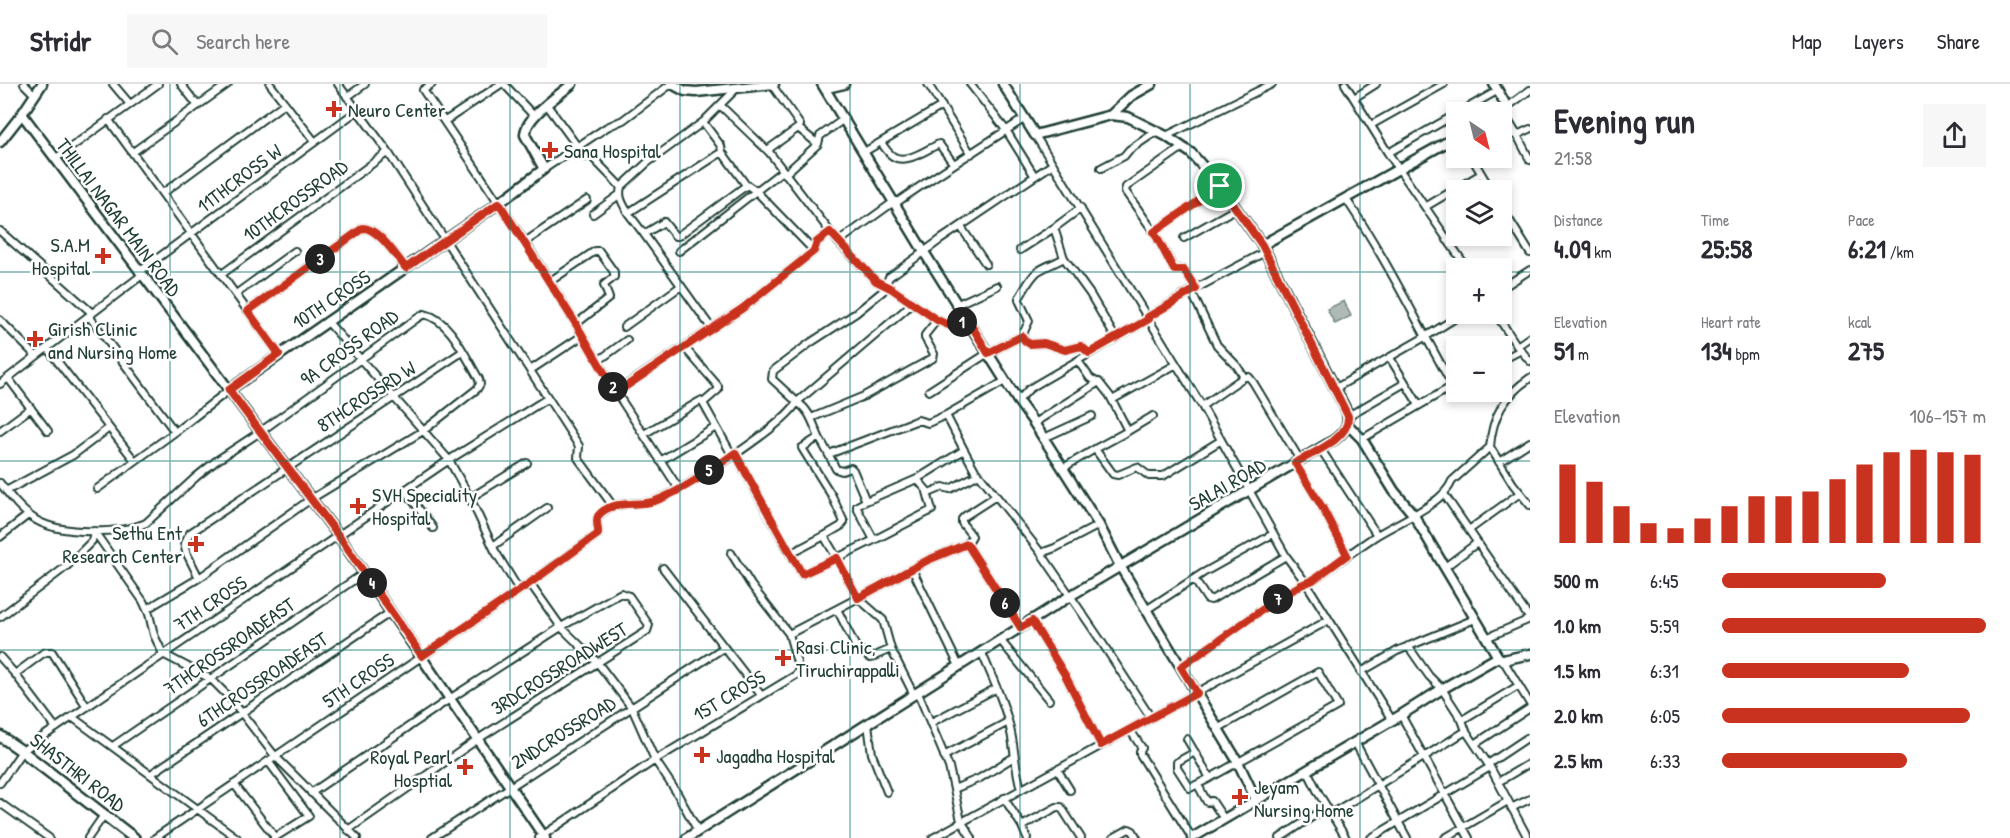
<!DOCTYPE html>
<meta charset="utf-8">
<style>
body{margin:0;font-family:"Patrick Hand",sans-serif;background:#f7f7f7;color:#2b2b33;height:100vh;display:flex;flex-direction:column;font-size:22px;white-space:nowrap}
*{box-sizing:border-box;margin:0}
p{font-size:20px;color:#7c7c81}
.icon{flex:none;width:33px;height:33px;fill:none;stroke:currentColor;stroke-width:2;stroke-linecap:round;stroke-linejoin:round}
.map{position:relative;flex:1;overflow:hidden}
.side{display:flex;flex-direction:column;background:#fff;width:480px}
.side>*{flex:none}
.needle{width:39px;rotate:145deg}
.fabs{position:absolute;left:1446px;top:18px;display:grid;gap:12px}
.fabs a{display:grid;place-items:center;width:66px;height:66px;border-radius:0px;background:#fff;box-shadow:0 3px 9px #0003;font-size:30px}
.pin{position:absolute;display:grid;place-items:center;width:51px;height:51px;color:#fff;margin:-26px;border:3px solid #fff;border-radius:50%;box-shadow:0 2px 6px #0007}
.km{position:absolute;width:30px;height:30px;margin:-15px;border-radius:50%;background:#222;color:#fff;font-size:16px;line-height:30px;text-align:center}
.round{display:grid;place-items:center;flex:none;width:63px;height:63px;border-radius:0px;background:#f7f7f7}
.headline{display:flex;align-items:center;justify-content:space-between;height:102px;padding:0 24px}
h1{font-size:33px;font-weight:700;line-height:45px}
.stats{display:grid;grid-template-columns:repeat(3,1fr);gap:9px;height:102px;padding:6px 24px}
.stats div{display:grid;align-content:center}
.stats b{font-size:26px;font-weight:700}
.stats small{font-size:16px;font-weight:400}
.stats p{font-size:16px}
.chart{height:168px;padding:12px 24px}
.chart p{display:flex;justify-content:space-between}
.chart svg{width:100%;height:108px;margin-top:6px;stroke:#c8321e;stroke-width:6}
ul{padding:0 24px;list-style:none;font-size:20px}
li{display:grid;grid-template-columns:96px 72px 1fr;align-items:center;height:45px}
li i{height:15px;border-radius:8px;background:#c8321e}
header{display:flex;align-items:center;gap:36px;box-sizing:border-box;height:84px;padding:0 30px;background:#fff;border-bottom:2px solid #e1e1e2}
header strong{font-size:28px}
nav{display:flex;gap:33px;margin-inline-start:auto;font-size:21px}
.search{width:420px;height:54px;background:#f7f7f7;display:flex;align-items:center;gap:15px;box-sizing:border-box;padding:0 21px;border-radius:0px;color:#7c7c81;font-size:22px}
main{display:flex;flex:1;min-height:0}
.map>svg:first-child{display:block}
.water{fill:#afbab7;stroke:#758883;stroke-width:1.5}
.lines{fill:none;stroke-linecap:round;stroke-linejoin:round}
.street-casing{stroke:#1f3d34;stroke-width:10}
.secondary-casing{stroke:#1f3d34;stroke-width:13}
.primary-casing{stroke:#1f3d34;stroke-width:14}
.street{stroke:#fff;stroke-width:6}
.secondary{stroke:#fff;stroke-width:8}
.primary{stroke:#fff;stroke-width:9}
.route-casing{stroke:#fff;stroke-width:12}
.route{stroke:#c8321e;stroke-width:8}
.grid{fill:none;stroke:#0f766e;stroke-width:1.5;stroke-opacity:0.55}
.poi-dot{fill:#c8321e;stroke:#fff;stroke-width:2}
.labels{text-anchor:middle;dominant-baseline:central;stroke-width:5;stroke-linejoin:round;paint-order:stroke}
.poi-label{font-size:20px;fill:#1f3d34;stroke:#fff;text-anchor:start}
.street-label{font-size:20px;fill:#1f3d34;stroke:#fff}
</style>
<header>
<strong>Stridr</strong>
<div class="search"><svg class="icon" aria-label="search" viewBox="0 0 24 24"><circle cx="10" cy="10" r="6"/><path d="M15 15l6 6"/></svg>Search here</div>
<nav><a>Map</a><a>Layers</a><a>Share</a></nav>
</header>
<main>
<div class="map">
<svg width="1530" height="754" viewBox="0 0 1530 754">
<rect width="100%" height="100%" fill="#fff"/>
<filter id="ink" filterUnits="userSpaceOnUse"><feTurbulence type="fractalNoise" baseFrequency=".0167" numOctaves="2"/><feDisplacementMap in="SourceGraphic" scale="12" xChannelSelector="R" yChannelSelector="G"/><feConvolveMatrix kernelMatrix="1 2 1 2 8 2 1 2 1" color-interpolation-filters="sRGB"/></filter>
<g filter="url(#ink)">
<!-- water -->
<path class="water" d="M1344,217L1351,232L1335,240L1327,225Z"/>
<g class="lines">
<!-- street casing -->
<g class="street-casing">
<path id="street" d="M24,0L34,10
M113,0L129,19
M181,0L198,22
M270,0L315,58
M338,0L388,68L531,288
M432,0L423,6L525,158L576,240L616,308L679,405
M504,0L534,32
M928,0L971,70
M970,0L1006,46L1034,91
M1345,0L1388,69L1467,184
M772,1L800,41L798,44L770,64L769,68L838,158L876,197L892,205L937,236L953,243L967,234
M347,13L365,0
M1354,14L1376,0
M547,21L585,73L590,71L621,103
M720,21L769,68
M1507,23L1530,6
M1502,26L1517,51
M1460,28L1497,7
M108,35L279,270
M445,37L501,0
M703,38L721,62L722,68L746,101
M1371,41L1444,0
M798,44L818,60
M1502,44L1511,50L1517,51
M1530,45L1517,51L1530,76
M1035,51L1202,322L1286,472L1306,499L1392,636
M1166,52L1272,0
M881,58C884,63 889,70 894,73C908,80 927,65 939,60L953,79
M1183,63L1126,103L1125,107L1154,148L1174,185L1184,186L1196,205
M133,68L228,0
M722,68L628,129C623,120 618,113 621,103L647,79L703,38L738,3
M864,68L942,22
M1388,69L1456,30
M1472,74L1491,106
M55,75L158,0
M1101,84L1124,72L1129,66L1157,47
M544,85L607,43L623,36L671,0
M785,90L818,60L820,52L844,35
M163,109L285,19
M1346,115C1386,174 1417,239 1453,302
M896,119C938,89 982,63 1025,34
M1425,123L1481,90
M1081,124L1054,144L1064,174L1090,210L1115,253
M1502,124L1530,169
M628,129L644,150
M593,130L619,111
M961,143L986,180
M0,147L92,229
M1154,148L1220,102
M1184,154L1237,124
M1447,156L1456,150
M525,158L587,116
M838,158L895,117
M1020,166L1054,144
M679,167L782,87
M139,188L358,26
M222,190L388,68
M549,198L595,167H599L614,188V193L604,201L609,214L576,240
M1502,204L1530,186
M1191,207L1217,261L1237,282L1244,293H1249L1253,298L1300,376
M236,210L295,167
M958,220L997,202
M248,227L363,144C378,144 396,172 406,184
M1496,230L1517,262L1530,277
M89,232L175,348
M1148,233L1191,207L1265,168
M0,236L36,272
M327,237L449,376L470,414L495,467L519,506
M624,243L681,202
M712,245L644,150L664,138L675,152H678L747,101L756,107L814,167
M1022,252L1025,257L1030,260L1044,259L1065,266L1081,262L1088,269
M1517,262L1530,253
M47,264L135,377L175,348L229,306
M685,264L718,302V306L703,319
M1390,274L1419,321
M1502,276L1521,266
M598,277L627,256
M1078,277L1090,294L1097,298
M8,294L48,347
M1530,294C1505,311 1492,332 1490,363L1513,400L1530,421
M0,300L142,191
M1334,305L1425,253L1462,230
M929,307L988,269L1022,252L1029,237L1019,216V214C1025,205 1029,195 1037,188C1043,183 1056,179 1064,174
M616,308L743,224L814,167L817,158L830,148
M548,314L579,362L578,374L613,422
M1112,316L1175,281
M1018,317L1029,305L1039,299L1149,235
M1202,322L1244,293
M1348,332L1405,299
M811,334L864,312L933,274L934,270L925,254V251L937,236
M1034,339L1099,298L1110,312L1128,347L1095,365
M0,347L31,324
M1128,347L1153,332
M644,350L700,317L703,319L732,371
M819,353L802,364L832,412L844,438L841,442L824,452
M1044,354L1092,332
M1362,355L1456,300
M1320,364L1377,451
M964,366L977,390
M735,369C757,410 779,450 802,490L837,474L824,452L790,470
M829,370L918,336L928,339L946,331
M660,377L716,343
M1499,378L1530,358
M1295,379L1322,423L1347,471
M1063,384L1095,365L1113,390L1118,391L1137,383L1149,392H1163L1220,357
M917,395L964,366L946,331L1005,297
M0,399C10,412 21,427 36,436C61,451 120,450 146,439L196,393L216,377L260,348L416,235L424,230C451,236 465,272 479,295L480,300L477,305L423,347L311,415L199,494L147,525
M97,405L135,377
M405,406L433,444
M6,407L73,371L109,344
M1444,410L1530,535
M470,414L527,379
M866,417L917,395L929,409L943,403L950,405L979,390L1041,469L1055,464L1099,441
M1469,446L1520,409
M94,447L143,517L149,530L154,551L163,570L211,595L230,614L275,672L357,754
M0,453L28,431
M874,456L932,426L927,408
M967,460L1021,544
M493,462L547,424
M731,469L751,501L789,550
M1041,469L1099,554L1151,634
M1445,483L1477,459
M663,484L761,611
M912,485L959,582
M199,494L186,468L184,459L190,449L462,268
M1194,495L1207,515L1211,516L1286,472
M530,499L561,543L597,578L632,624L655,676L677,709L698,747
M837,525L855,561L870,574L891,565L914,611
M1146,526L1203,489L1273,450
M0,533L67,482L92,457L94,447
M1032,537L1065,591L1101,661
M1486,554L1530,535
M1001,557L1049,616
M1408,562L1429,592L1442,605L1462,636L1466,647L1490,683L1528,754
M891,565L883,536L858,514L928,476L967,460L972,452L962,439V435L965,432L996,412
M982,569C993,596 1007,624 1012,654C1015,671 1016,688 1021,705
M0,573L15,590L56,644
M1503,576L1530,620
M1181,583L1276,516L1301,501L1313,496C1333,482 1353,467 1374,453C1395,439 1443,421 1452,397L1490,363
M1361,588L1397,567L1475,535
M15,590L42,570L46,568H52L87,623
M918,609L949,683L961,737L972,754
M1401,631L1469,754
M72,633L237,754
M1462,636L1518,602
M930,639L997,604
M868,640L872,670L887,708
M1130,646L1142,664L1140,667V670L1192,754
M1187,655L1210,694L1338,622L1318,588L1217,645
M1355,658L1407,754
M1475,660L1530,624
M113,662L364,489
M1195,668L1177,678V684L1190,704L1210,694
M944,672L1008,638
M268,677L309,732L274,754
M1488,680L1527,654
M1057,685L1070,706
M1307,686L1319,710L1346,754
M151,690L391,528
M1498,698L1530,679
M0,699L22,667L449,376L548,314L531,288L532,285L582,252
M234,700L275,753
M1198,701L1207,718L1212,717L1224,735
M954,705L980,694L1014,673
M311,709L451,614L561,543L621,509L629,512L649,541L647,547L478,655L348,746
M1004,714L1022,742L1057,723H1061L1081,754
M0,719L49,754
M1511,724L1530,715
M1331,730L1466,647
M1022,742L1027,754
M88,754L104,731
M155,754L530,499L598,450C599,445 595,438 598,433C611,415 637,422 654,417C682,408 784,342 797,318L772,295L773,287L810,259L856,229L883,207L889,193L895,189L940,156L1053,80
M432,754L723,564
M539,754L655,676L796,591L799,586L789,550L858,514L837,474L874,456L857,424V422L866,417L853,386L851,384L842,387L836,385C831,375 826,365 820,355C813,341 811,327 797,318L905,226L912,218
M933,754L1329,536
M1113,754L1129,745L1133,747L1137,754
M1280,754L1327,723
M1371,754L1490,683
M1445,754L1508,717"/>
</g>
<!-- secondary casing -->
<g class="secondary-casing">
<path id="secondary" d="M672,0L685,7L696,8L774,0
M822,0L924,168L1018,317L1034,339L1099,441L1120,482L1238,678L1256,716
M824,0L831,3L844,0
M1494,0L1507,23L1498,28
M22,30L338,451L545,754
M1111,31L1131,12L1152,0
M0,58L22,30L42,0
M1262,161L1456,53
M229,306L499,119L544,85L525,51C525,33 559,11 572,0
M1348,341L1362,355L1394,407L1413,430L1498,573L1503,576L1530,570
M687,754L1070,512L1334,356C1345,348 1351,339 1346,326L1262,161L1220,102L1191,69L1166,52L1128,33L1111,31L1035,51L1003,0
M1192,754L1401,631L1442,605L1498,573"/>
</g>
<!-- primary casing -->
<g class="primary-casing">
<path id="primary" d="M0,652L22,667L134,754"/>
</g>
<!-- street -->
<use href="#street" class="street"/>
<!-- secondary -->
<use href="#secondary" class="secondary"/>
<!-- primary -->
<use href="#primary" class="primary"/>
</g>
</g>
<g class="lines" filter="url(#ink)">
<!-- route casing -->
<g class="route-casing">
<path id="route" d="M1220,102L1262,161L1348,332C1350,355 1312,369 1295,379L1322,423L1347,471L1313,496L1301,501L1276,516L1181,583L1197,609L1101,661L1065,591L1032,537L1021,544L967,460L928,476L858,514L837,474L802,490L735,369C714,385 680,408 655,417C637,423 611,415 598,432C595,437 599,445 598,450L530,499L422,572L338,451L229,306L279,270L248,227L363,144C378,144 396,172 406,184L499,119L576,240L616,309L743,224L814,167L817,158L830,148L876,197L892,205L937,236L953,243L967,234L988,269L1022,252L1025,257L1030,260L1044,259L1065,266L1081,262L1089,269L1149,235L1148,233L1196,205L1184,186H1174L1154,148Z"/>
</g>
<!-- route -->
<use href="#route" class="route"/>
</g>
<!-- grid -->
<path class="grid" d="M170,0V754M340,0V754M510,0V754M680,0V754M850,0V754M1020,0V754M1190,0V754M1360,0V754M0,188H1456M1502,188H1530M0,377H1530M0,566H1530"/>
<!-- markers -->
<g class="poi-dot">
<path d="M331 16h6v6h6v6h-6v6h-6v-6h-6v-6h6z"/>
<path d="M547 57h6v6h6v6h-6v6h-6v-6h-6v-6h6z"/>
<path d="M100 163h6v6h6v6h-6v6h-6v-6h-6v-6h6z"/>
<path d="M32 246h6v6h6v6h-6v6h-6v-6h-6v-6h6z"/>
<path d="M355 413h6v6h6v6h-6v6h-6v-6h-6v-6h6z"/>
<path d="M193 451h6v6h6v6h-6v6h-6v-6h-6v-6h6z"/>
<path d="M780 565h6v6h6v6h-6v6h-6v-6h-6v-6h6z"/>
<path d="M699 662h6v6h6v6h-6v6h-6v-6h-6v-6h6z"/>
<path d="M462 674h6v6h6v6h-6v6h-6v-6h-6v-6h6z"/>
<path d="M1237 704h6v6h6v6h-6v6h-6v-6h-6v-6h6z"/>
</g>
<g class="labels">
<!-- poi labels -->
<g class="poi-label">
<text x="348" y="25">Neuro Center</text>
<text x="564" y="66">Sana Hospital</text>
<text x="90" y="160" text-anchor="end">S.A.M<tspan x="90" dy="23">Hospital</tspan></text>
<text x="48" y="244">Girish Clinic<tspan x="48" dy="23">and Nursing Home</tspan></text>
<text x="372" y="410">SVH Speciality<tspan x="372" dy="23">Hospital</tspan></text>
<text x="182" y="448" text-anchor="end">Sethu Ent<tspan x="182" dy="23">Research Center</tspan></text>
<text x="796" y="562">Rasi Clinic,<tspan x="796" dy="23">Tiruchirappalli</tspan></text>
<text x="716" y="671">Jagadha Hospital</text>
<text x="452" y="672" text-anchor="end">Royal Pearl<tspan x="452" dy="23">Hosptial</tspan></text>
<text x="1254" y="702">Jeyam<tspan x="1254" dy="23">Nursing Home</tspan></text>
</g>
<!-- street labels -->
<g class="street-label">
<text transform="translate(239 94) rotate(-37)">11THCROSS W</text>
<text transform="translate(295 116) rotate(-36)">10THCROSSROAD</text>
<text transform="translate(119 133) rotate(53)">THILLAI NAGAR MAIN ROAD</text>
<text transform="translate(331 215) rotate(-34)">10TH CROSS</text>
<text transform="translate(349 263) rotate(-36)">9A CROSS ROAD</text>
<text transform="translate(366 312) rotate(-33)">8THCROSSRD W</text>
<text transform="translate(1227 400) rotate(-30)">SALAI ROAD</text>
<text transform="translate(210 519) rotate(-34)">7TH CROSS</text>
<text transform="translate(229 562) rotate(-35)">7THCROSSROADEAST</text>
<text transform="translate(559 584) rotate(-32)">3RDCROSSROADWEST</text>
<text transform="translate(262 595) rotate(-34)">6THCROSSROADEAST</text>
<text transform="translate(358 596) rotate(-34)">5TH CROSS</text>
<text transform="translate(729 611) rotate(-31)">1ST CROSS</text>
<text transform="translate(563 648) rotate(-32)">2NDCROSSROAD</text>
<text transform="translate(78 688) rotate(38)">SHASTHRI ROAD</text>
</g>
</g>
</svg>
<div class="fabs">
<a><svg class="needle" viewBox="-14 -14 28 28"><path d="M0-13l5 13h-10z" fill="#e53935"/><path d="M0 13l5-13h-10z" fill="#7c7c81"/></svg></a>
<a><svg class="icon" aria-label="layers" viewBox="0 0 24 24"><path d="M12 4l9 5-9 5-9-5zM3 14l9 5 9-5"/></svg></a>
<a>+</a>
<a>−</a>
</div>
<div class="pin" style="left:1220px;top:102px;background:#1e9e55"><svg class="icon" aria-label="arrive" viewBox="0 0 24 24"><path d="M6 21V4h12l-3 4 3 4H6"/></svg></div>
<b class="km" style="left:962px;top:238px">1</b>
<b class="km" style="left:613px;top:303px">2</b>
<b class="km" style="left:320px;top:175px">3</b>
<b class="km" style="left:372px;top:499px">4</b>
<b class="km" style="left:709px;top:386px">5</b>
<b class="km" style="left:1005px;top:519px">6</b>
<b class="km" style="left:1278px;top:515px">7</b>
</div>
<section class="side">
<div class="headline"><div><h1>Evening run</h1><p>21:58</p></div><a class="round"><svg class="icon" aria-label="share" viewBox="0 0 24 24"><path d="M12 15V3M7 8l5-5 5 5M5 13v7h14v-7"/></svg></a></div>
<div class="stats">
<div><p>Distance</p><b>4.09<small> km</small></b></div>
<div><p>Time</p><b>25:58</b></div>
<div><p>Pace</p><b>6:21<small> /km</small></b></div>
</div>
<div class="stats">
<div><p>Elevation</p><b>51<small> m</small></b></div>
<div><p>Heart rate</p><b>134<small> bpm</small></b></div>
<div><p>kcal</p><b>275</b></div>
</div>
<div class="chart"><p><span>Elevation</span>106–157 m</p>
<svg viewBox="0 0 160 44" preserveAspectRatio="none"><path d="M5 44V12M15 44V19M25 44V29M35 44V36M45 44V38M55 44V34M65 44V29M75 44V25M85 44V25M95 44V23M105 44V18M115 44V12M125 44V7M135 44V6M145 44V7M155 44V8"/></svg>
</div>
<ul>
<li><b>500 m</b>6:45<i style="width:62%"></i></li>
<li><b>1.0 km</b>5:59<i style="width:100%"></i></li>
<li><b>1.5 km</b>6:31<i style="width:71%"></i></li>
<li><b>2.0 km</b>6:05<i style="width:94%"></i></li>
<li><b>2.5 km</b>6:33<i style="width:70%"></i></li>
</ul>
</section>
</main>
